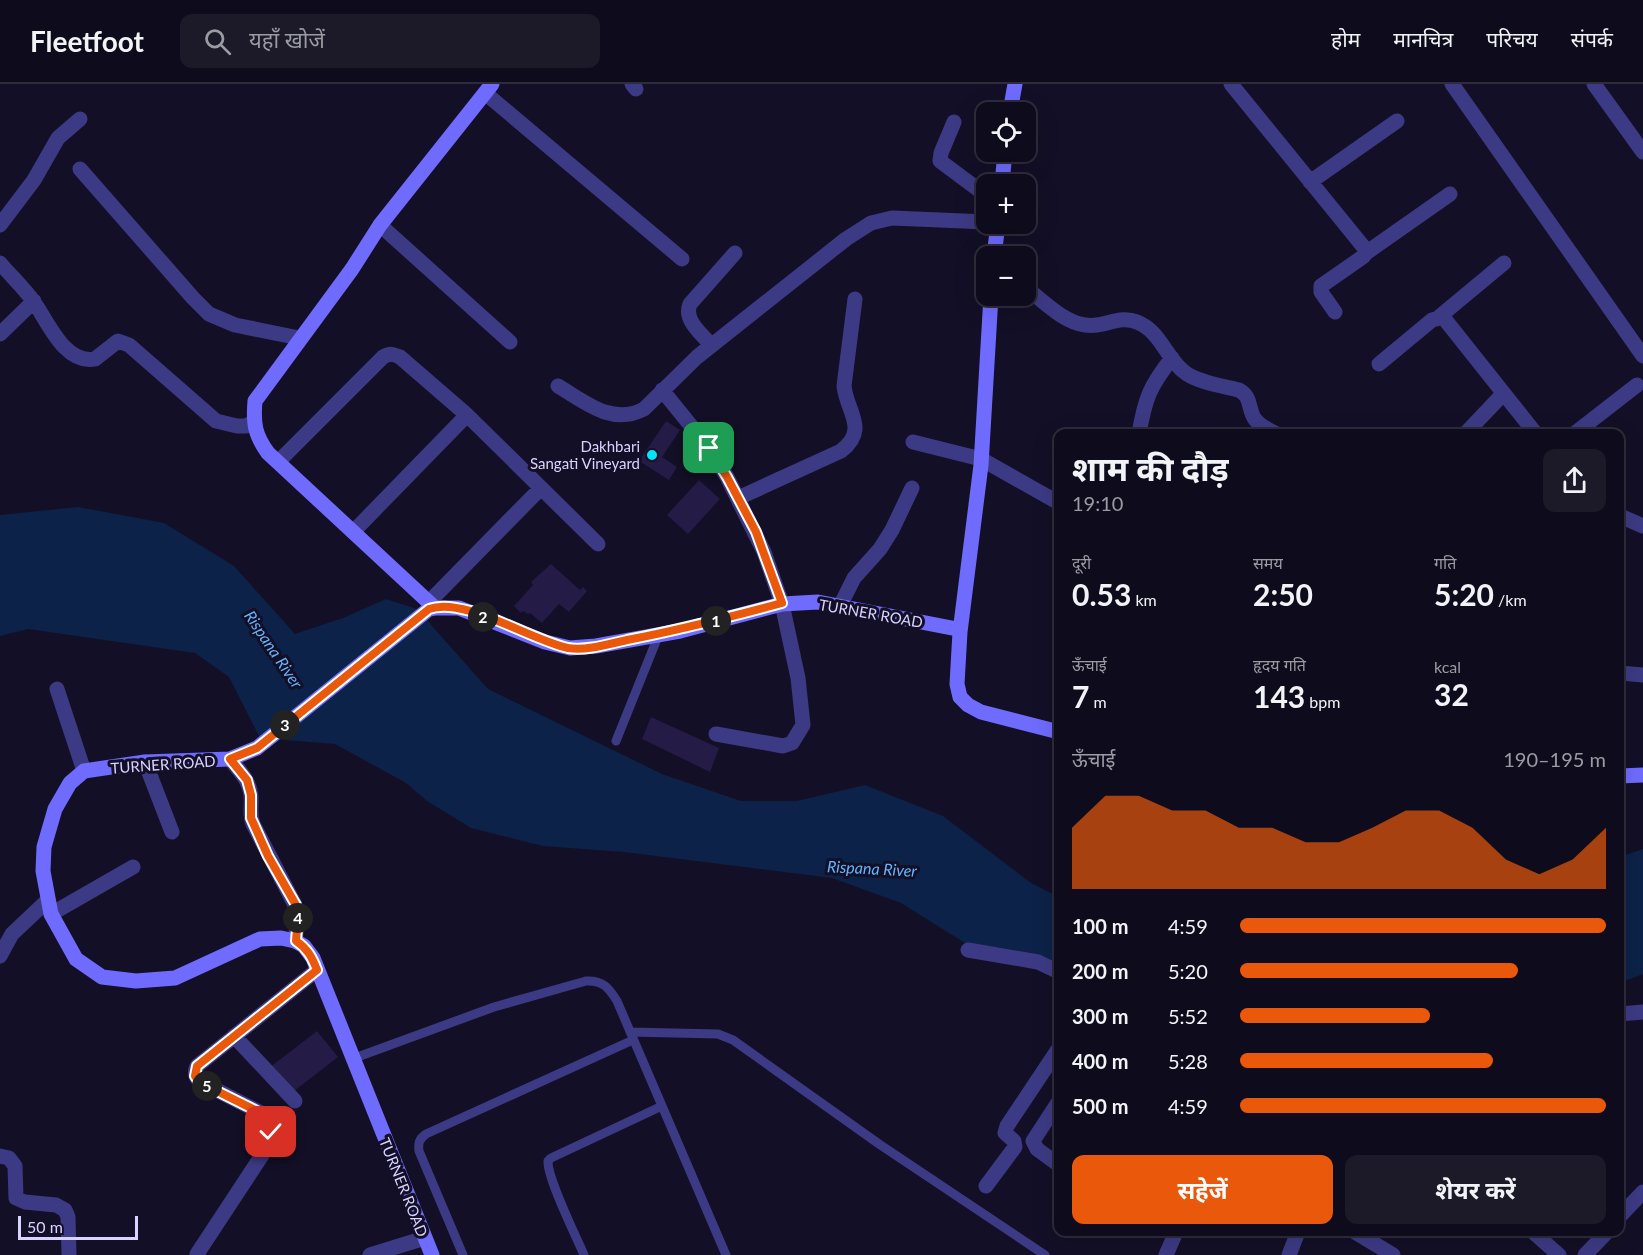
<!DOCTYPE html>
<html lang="hi">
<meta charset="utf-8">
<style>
body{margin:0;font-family:Lato,"Noto Sans Devanagari",sans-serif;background:#1c1929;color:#f1f3f6;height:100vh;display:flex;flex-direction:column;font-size:22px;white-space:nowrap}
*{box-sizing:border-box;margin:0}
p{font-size:20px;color:#9b9ba3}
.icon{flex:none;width:33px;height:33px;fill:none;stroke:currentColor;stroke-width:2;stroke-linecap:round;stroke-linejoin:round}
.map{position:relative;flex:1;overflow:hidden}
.sheet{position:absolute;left:1054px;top:345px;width:570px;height:807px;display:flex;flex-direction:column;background:#0e0b1c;border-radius:12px;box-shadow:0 6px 24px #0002,0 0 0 2px #2e2b3b}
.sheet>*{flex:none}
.buttons{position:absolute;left:976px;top:18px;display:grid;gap:12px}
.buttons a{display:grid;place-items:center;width:60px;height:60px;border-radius:12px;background:#0e0b1c;box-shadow:0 6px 24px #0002,0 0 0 2px #2e2b3b;font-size:30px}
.scale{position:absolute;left:18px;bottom:15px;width:120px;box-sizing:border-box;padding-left:6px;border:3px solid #d9d4ff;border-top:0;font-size:16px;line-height:21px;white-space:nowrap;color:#d9d4ff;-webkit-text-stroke:4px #130f26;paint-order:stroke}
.pin{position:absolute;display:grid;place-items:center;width:51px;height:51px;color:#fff;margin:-26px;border-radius:12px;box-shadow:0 3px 9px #0006}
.km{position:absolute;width:30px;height:30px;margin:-15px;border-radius:50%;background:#222;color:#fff;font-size:16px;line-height:30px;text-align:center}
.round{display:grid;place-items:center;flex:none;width:63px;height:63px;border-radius:12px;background:#1c1929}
.headline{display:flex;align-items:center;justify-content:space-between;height:102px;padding:0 18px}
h1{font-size:33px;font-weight:700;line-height:45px}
.figures{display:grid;grid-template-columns:repeat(3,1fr);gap:9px;height:102px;padding:6px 18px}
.figures div{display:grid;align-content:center}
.figures b{font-size:30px;font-weight:700}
.figures small{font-size:16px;font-weight:400}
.figures p{font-size:16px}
.chart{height:168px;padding:12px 18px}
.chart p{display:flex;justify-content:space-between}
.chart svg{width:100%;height:108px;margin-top:6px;fill:#ea580c;opacity:.7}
.action{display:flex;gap:12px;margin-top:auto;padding:12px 18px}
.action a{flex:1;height:69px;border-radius:12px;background:#ea580c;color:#fff;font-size:24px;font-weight:700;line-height:69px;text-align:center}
.action a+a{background:#1c1929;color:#f1f3f6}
ul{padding:0 18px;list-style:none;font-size:20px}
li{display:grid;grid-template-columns:96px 72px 1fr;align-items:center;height:45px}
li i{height:15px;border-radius:8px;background:#ea580c}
header{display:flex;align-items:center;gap:36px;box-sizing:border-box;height:84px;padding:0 30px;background:#0e0b1c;border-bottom:2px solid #2e2b3b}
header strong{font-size:28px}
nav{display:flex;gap:33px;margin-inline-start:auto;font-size:21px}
.search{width:420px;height:54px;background:#1c1929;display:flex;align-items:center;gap:15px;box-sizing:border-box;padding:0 21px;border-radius:12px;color:#9b9ba3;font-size:22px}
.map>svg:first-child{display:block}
.water{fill:#0c2248}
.building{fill:#241b47}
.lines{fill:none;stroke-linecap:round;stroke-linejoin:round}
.lane{stroke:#3d3a85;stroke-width:9}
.street{stroke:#3d3a85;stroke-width:15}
.secondary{stroke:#6f6bff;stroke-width:15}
.route-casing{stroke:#fff;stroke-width:12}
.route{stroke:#ea580c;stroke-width:8}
.poi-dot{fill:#00e5ff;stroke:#130f26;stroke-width:2}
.labels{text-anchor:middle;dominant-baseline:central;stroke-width:6;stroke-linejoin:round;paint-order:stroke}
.poi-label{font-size:15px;fill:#d9d4ff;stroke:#130f26;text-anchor:end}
.street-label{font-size:15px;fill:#d9d4ff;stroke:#130f26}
.water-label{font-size:16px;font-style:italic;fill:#62b6ff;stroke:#130f26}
</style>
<header>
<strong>Fleetfoot</strong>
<div class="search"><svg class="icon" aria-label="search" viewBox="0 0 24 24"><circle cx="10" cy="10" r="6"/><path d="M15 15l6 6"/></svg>यहाँ खोजें</div>
<nav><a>होम</a><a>मानचित्र</a><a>परिचय</a><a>संपर्क</a></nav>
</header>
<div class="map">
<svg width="1643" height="1171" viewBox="0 0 1643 1171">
<rect width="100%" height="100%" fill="#130f26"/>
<!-- water -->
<path class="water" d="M78,423L164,439L234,482L295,550L343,534L386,515L417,525L488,605L662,690L741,717H797L865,701L943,732L1031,799L1059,813V880L1052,876L973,864L901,819L832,794L624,768L543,762L471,744L427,717L406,699L335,660L260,654L229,593L195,569L28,545L0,552V431Z
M1643,765V890L1620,899V773Z"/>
<!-- building -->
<path class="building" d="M666,337L680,346L662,373L677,383L669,396L639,377Z
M699,396L720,415L688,450L667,431Z
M551,480L580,506L583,503L587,507L569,528L559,520L542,539L530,529L528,530L523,527L521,529L514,522L533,501L531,498Z
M651,633L719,664L710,688L642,655Z
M317,947L338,973L289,1011L269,984Z"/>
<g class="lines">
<!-- lane -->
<path class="lane" d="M616,657L659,550
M630,948L718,950L733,956L879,1060L1045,1171
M352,975L494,923L586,897C603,896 609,904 617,917L726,1171
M463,1171L419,1067C418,1059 419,1055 426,1050L633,956
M584,1171C576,1152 547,1094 548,1077L551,1074L662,1022"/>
<!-- street -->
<path class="street" d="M632,0L636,5
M1231,0L1366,166L1364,172L1321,202V208L1335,228
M1452,0L1643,272
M1594,0L1643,68
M485,9L682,175
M954,38L941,69L940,77L987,112
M80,85L193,214L209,230L235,241L299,254
M1310,98L1397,37
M0,141L34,96L58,54L80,35
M380,141L510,258
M1366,169L1450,110
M0,179C11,192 24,204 34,218C48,238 65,281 95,275L118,257L129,261L216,337L237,342H246L253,338
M1026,204C1047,219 1068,245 1097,241C1111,239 1123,232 1137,238C1162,248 1166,276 1187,290C1201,299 1223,302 1239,306C1251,313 1248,321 1253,332C1257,341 1269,346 1277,350
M1439,233L1504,179
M0,250L34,217
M711,261C702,250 683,236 690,220L735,169
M1379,280L1432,236L1443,233L1536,350
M558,302C585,318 612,342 644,325L697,273L846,155L871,139L892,134L987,138
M662,306L709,364L727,393L764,468L782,520L798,594L803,641L792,659L783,662L716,650
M1139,350C1145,314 1150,302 1172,274
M1465,350L1503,310
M1574,350L1637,301
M913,358L981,375L1059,419
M278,378L383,273C390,269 393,270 400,273L467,331L598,460
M738,414L841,367C869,345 847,329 844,302L855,215
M1620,432L1643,442
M353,448L467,331
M428,519L541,404
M840,522L854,494L880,465L892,446L912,404
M1620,589L1643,591
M57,605L84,687
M230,675C239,686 250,697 251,712C252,722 249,729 253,740L295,821L298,832L295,857
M145,678L172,748
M51,830L133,783
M968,866L1038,878L1059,888
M0,872L12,850L48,816
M1620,930L1643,928
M234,952L295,1017
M1059,1017L1033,1057L1037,1065L1059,1081
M0,1072L9,1074L15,1082L16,1114L25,1118L56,1121L65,1126L68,1133L69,1171
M986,1102L1015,1063L1014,1057L1005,1049L1007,1042L1059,964
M1620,1132L1643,1108
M1355,1148L1393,1171
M1533,1148L1559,1171
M197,1170L270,1059C271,1047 270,1040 263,1030L199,997C195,992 194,988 197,982L317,886
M370,1171L425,1154
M1166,1171L1176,1148
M1289,1171L1298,1148
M1585,1171L1607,1148"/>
<!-- secondary -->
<path class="secondary" d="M1010,28L1015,0
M1002,100L1005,68
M994,172L998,140
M991,212L981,381L960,548L957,600L960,613L968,621L981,628L1059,648
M435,524L268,369C255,351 253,340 255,317L352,185L380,141L492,0
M1620,692L1643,691
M432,1171L313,874L304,862L295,857L281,854L260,855L175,894L136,897L102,893L76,875L51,830L43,787L44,763L55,725L70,699L84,687L145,678L230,675L257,664L429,525L435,524H459L545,558L570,564L596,562L680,547L782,520L818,518L957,545L960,548"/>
</g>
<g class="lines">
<!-- route casing -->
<g class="route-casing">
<path id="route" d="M271,1048L268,1038L263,1030L199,998L195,992L197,982L317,886C312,873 307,864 296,857L298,832L296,821L268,772L251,734V711L247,696L230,675L257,664L429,525C464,512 530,556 568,564C586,567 609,560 627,556C679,546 730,533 782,519L756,448L727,393L709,364"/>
</g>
<!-- route -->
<use href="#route" class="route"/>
</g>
<!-- markers -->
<circle class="poi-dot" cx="652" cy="371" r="6"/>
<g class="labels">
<!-- poi labels -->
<g class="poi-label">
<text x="640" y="362">Dakhbari<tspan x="640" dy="17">Sangati Vineyard</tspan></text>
</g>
<!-- street labels -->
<g class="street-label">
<text transform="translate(871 529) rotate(10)">TURNER ROAD</text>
<text transform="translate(163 680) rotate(-4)">TURNER ROAD</text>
<text transform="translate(404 1103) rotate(68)">TURNER ROAD</text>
</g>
<!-- water labels -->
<g class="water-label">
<text transform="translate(274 565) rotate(56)">Rispana River</text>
<text transform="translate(872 784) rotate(3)">Rispana River</text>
</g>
</g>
</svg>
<div class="buttons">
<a><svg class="icon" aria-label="locate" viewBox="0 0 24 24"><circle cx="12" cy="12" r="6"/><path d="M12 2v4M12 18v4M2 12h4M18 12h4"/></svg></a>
<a>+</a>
<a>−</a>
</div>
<div class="scale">50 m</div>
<div class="pin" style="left:709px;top:364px;background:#1e9e55"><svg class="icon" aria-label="arrive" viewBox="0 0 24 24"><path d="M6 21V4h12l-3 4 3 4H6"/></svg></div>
<div class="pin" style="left:271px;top:1048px;background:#d93025"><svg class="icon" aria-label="check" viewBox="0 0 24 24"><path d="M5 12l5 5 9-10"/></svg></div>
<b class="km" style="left:716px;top:537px">1</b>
<b class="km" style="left:483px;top:533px">2</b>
<b class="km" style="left:285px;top:641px">3</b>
<b class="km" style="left:298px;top:834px">4</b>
<b class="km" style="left:207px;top:1002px">5</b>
<section class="sheet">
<div class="headline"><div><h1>शाम की दौड़</h1><p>19:10</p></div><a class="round"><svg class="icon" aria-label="share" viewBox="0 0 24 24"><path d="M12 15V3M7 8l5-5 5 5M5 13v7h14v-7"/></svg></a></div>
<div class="figures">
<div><p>दूरी</p><b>0.53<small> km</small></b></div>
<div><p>समय</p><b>2:50</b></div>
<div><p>गति</p><b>5:20<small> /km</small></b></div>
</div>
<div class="figures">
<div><p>ऊँचाई</p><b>7<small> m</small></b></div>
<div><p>हृदय गति</p><b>143<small> bpm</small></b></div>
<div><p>kcal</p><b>32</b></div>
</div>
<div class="chart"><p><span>ऊँचाई</span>190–195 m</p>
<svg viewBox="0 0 160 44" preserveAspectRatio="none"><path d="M0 44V19L10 6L20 6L30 12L40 12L50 19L60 19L70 25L80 25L90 19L100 12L110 12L120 19L130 32L140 38L150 32L160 19V44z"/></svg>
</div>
<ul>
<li><b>100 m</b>4:59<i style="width:100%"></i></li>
<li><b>200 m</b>5:20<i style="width:76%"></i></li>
<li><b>300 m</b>5:52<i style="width:52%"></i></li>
<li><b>400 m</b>5:28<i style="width:69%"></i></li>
<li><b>500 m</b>4:59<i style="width:100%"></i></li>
</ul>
<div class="action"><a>सहेजें</a><a>शेयर करें</a></div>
</section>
</div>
